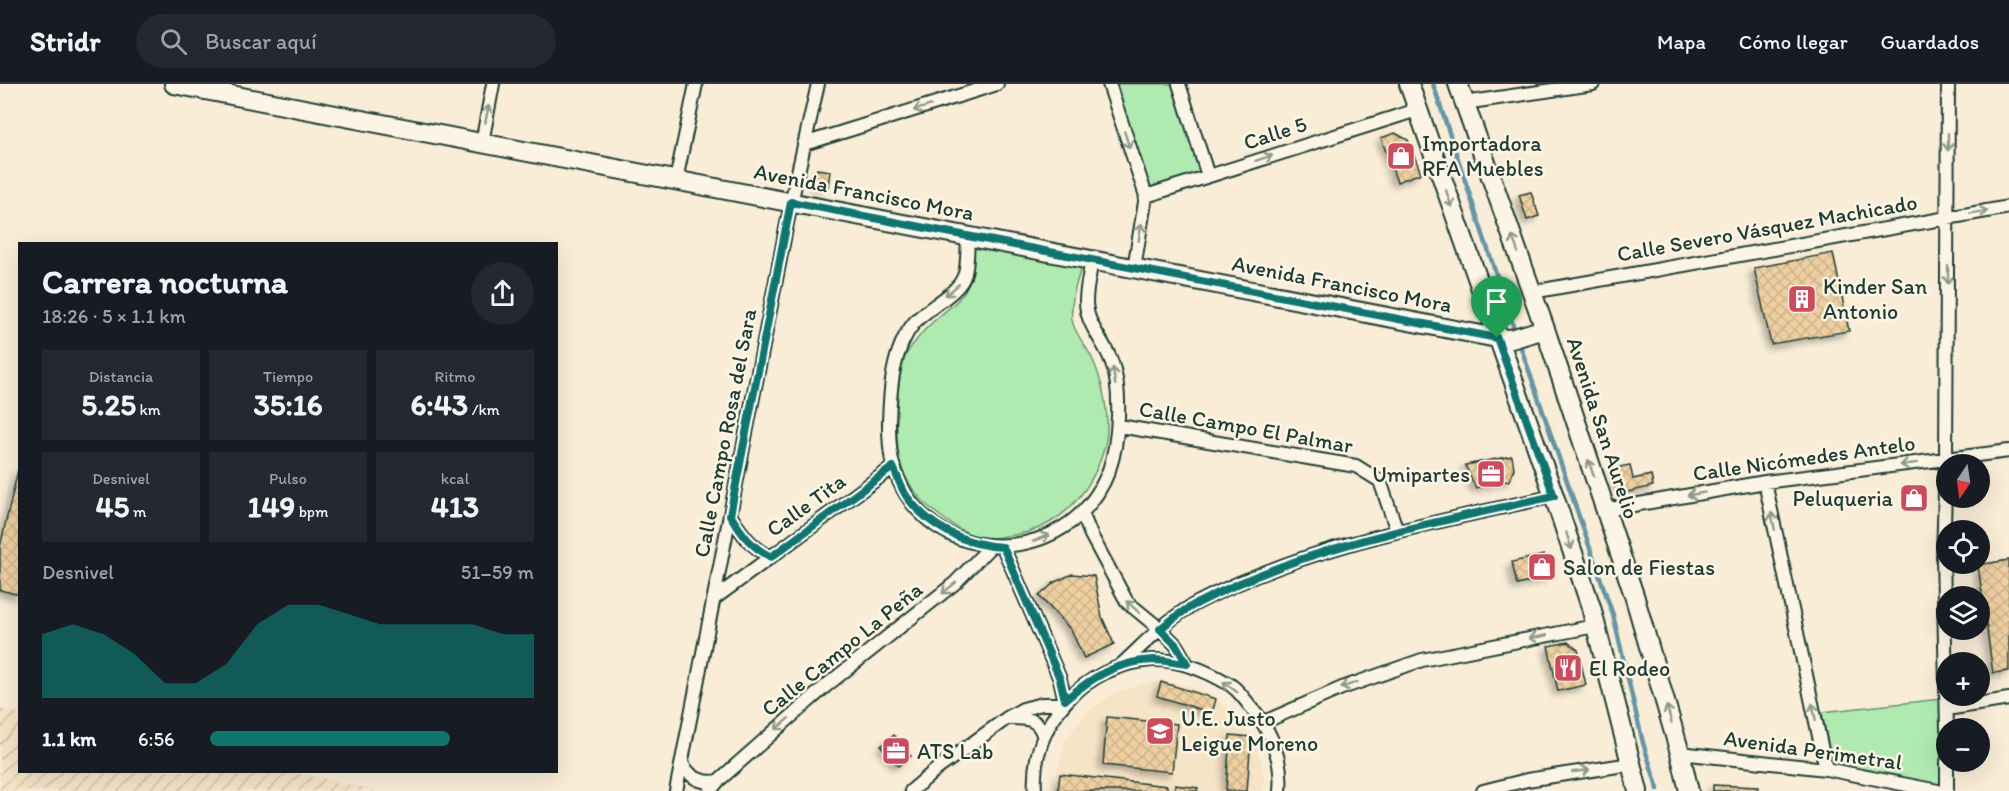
<!DOCTYPE html>
<html lang="es">
<meta charset="utf-8">
<style>
body{margin:0;font-family:Itim,sans-serif;background:#242831;color:#f1f3f6;height:100vh;display:flex;flex-direction:column;font-size:22px;white-space:nowrap}
*{box-sizing:border-box;margin:0}
p{font-size:20px;color:#9ea1a6}
.icon{flex:none;width:33px;height:33px;fill:none;stroke:currentColor;stroke-width:2;stroke-linecap:round;stroke-linejoin:round}
.map{position:relative;flex:1;overflow:hidden}
.sheet{position:absolute;left:18px;top:158px;width:540px;height:531px;display:flex;flex-direction:column;background:#171b24;border-radius:0px;box-shadow:0 6px 24px #0002}
.sheet>*{flex:none}
.needle{width:39px;rotate:193deg}
.tools{position:absolute;left:1936px;top:370px;display:grid;gap:12px}
.tools a{display:grid;place-items:center;width:54px;height:54px;border-radius:50%;background:#171b24;box-shadow:0 6px 24px #0002;font-size:30px}
.pin{position:absolute;display:grid;place-items:center;width:51px;height:51px;color:#fff;margin:-62px -26px;border-radius:50% 50% 50% 0;rotate:-45deg;box-shadow:0 0 6px #0007}
.pin .icon{rotate:45deg}
.round{display:grid;place-items:center;flex:none;width:63px;height:63px;border-radius:32px;background:#242831}
.summary{display:flex;align-items:center;justify-content:space-between;height:102px;padding:0 24px}
h1{font-size:33px;font-weight:800;line-height:45px}
.stats{display:grid;grid-template-columns:repeat(3,1fr);gap:9px;height:102px;padding:6px 24px}
.stats div{display:grid;align-content:center;border-radius:0px;background:#242831;text-align:center}
.stats b{font-size:30px;font-weight:800}
.stats small{font-size:16px;font-weight:400}
.stats p{font-size:16px}
.chart{height:168px;padding:12px 24px}
.chart p{display:flex;justify-content:space-between}
.chart svg{width:100%;height:108px;margin-top:6px;fill:#0f766e;opacity:.7}
ul{padding:0 24px;list-style:none;font-size:20px}
li{display:grid;grid-template-columns:96px 72px 1fr;align-items:center;height:45px}
li i{height:15px;border-radius:8px;background:#0f766e}
header{display:flex;align-items:center;gap:36px;box-sizing:border-box;height:84px;padding:0 30px;background:#171b24;border-bottom:2px solid #363941}
header strong{font-size:28px}
nav{display:flex;gap:33px;margin-inline-start:auto;font-size:21px}
.search{width:420px;height:54px;background:#242831;display:flex;align-items:center;gap:15px;box-sizing:border-box;padding:0 21px;border-radius:33px;color:#9ea1a6;font-size:22px}
.map>svg:first-child{display:block}
.built{fill:#f6e4c6}
.industrial{fill:url(#industrial-furrows)}
.green{fill:#afebb1;stroke:#679472;stroke-width:1.5}
.lines{fill:none;stroke-linecap:round;stroke-linejoin:round}
.stream{stroke:#6496a7;stroke-width:4.5}
.building{fill:url(#building-cross-hatch);stroke:#1f3d34;stroke-width:1.5;filter:url(#shadow)}
.street-casing{stroke:#1f3d34;stroke-width:16}
.secondary-casing{stroke:#1f3d34;stroke-width:22}
.street{stroke:#fcf5e5;stroke-width:12}
.secondary{stroke:#fcf5e5;stroke-width:18}
.oneway{stroke:#8e998c}
.route-casing{stroke:#fff;stroke-width:12}
.route{stroke:#0f766e;stroke-width:8}
.labels{text-anchor:middle;dominant-baseline:central;stroke-width:5;stroke-linejoin:round;paint-order:stroke}
.street-label{font-size:22px;fill:#1f3d34;stroke:#fcf5e5}
.poi-label{font-size:22px;fill:#1f3d34;stroke:#fcf5e5;text-anchor:start}
</style>
<header>
<strong>Stridr</strong>
<div class="search"><svg class="icon" aria-label="search" viewBox="0 0 24 24"><circle cx="10" cy="10" r="6"/><path d="M15 15l6 6"/></svg>Buscar aquí</div>
<nav><a>Mapa</a><a>Cómo llegar</a><a>Guardados</a></nav>
</header>
<div class="map">
<svg width="2009" height="707" viewBox="0 0 2009 707">
<defs>
<pattern id="industrial-furrows" width="10" height="10" patternUnits="userSpaceOnUse" patternTransform="scale(1.5)"><rect width="10" height="10" fill="#f6e4c6"/><path d="M-1 1l2-2M0 10L10 0M9 11l2-2" fill="none" stroke="#d2c4ab"/></pattern>
<pattern id="building-cross-hatch" width="8" height="8" patternUnits="userSpaceOnUse" patternTransform="scale(1.5)"><rect width="8" height="8" fill="#eecfa0"/><path d="M0 0l8 8M0 8l8-8" fill="none" stroke="#ccb38a"/></pattern>
<filter id="shadow"><feDropShadow dx="-4.5" dy="4.5" stdDeviation="3" flood-color="#0004"/></filter>
</defs>
<rect width="100%" height="100%" fill="#f9edd7"/>
<filter id="ink" filterUnits="userSpaceOnUse"><feTurbulence type="fractalNoise" baseFrequency=".0167" numOctaves="2"/><feDisplacementMap in="SourceGraphic" scale="12" xChannelSelector="R" yChannelSelector="G"/><feConvolveMatrix kernelMatrix="1 2 1 2 8 2 1 2 1" color-interpolation-filters="sRGB"/></filter>
<g filter="url(#ink)">
<!-- built -->
<path class="built" d="M1161,598L1189,602L1214,613L1240,635L1258,665L1265,698L1264,707H1057L1056,691L1065,658L1085,629L1114,609L1147,599Z"/>
<!-- industrial -->
<path class="industrial" d="M0,625L19,629L20,687H287L380,707H0Z"/>
<!-- green -->
<path class="green" d="M1115,0H1172L1200,88L1149,104Z
M968,162L1082,182C1076,199 1070,218 1072,236C1074,248 1085,261 1091,272C1103,296 1112,339 1104,365C1090,412 1056,448 1006,452C999,453 990,455 983,454C966,450 948,439 935,428C916,413 901,392 898,368C896,343 896,296 905,273C907,267 912,262 915,258C943,217 980,223 968,162Z
M1941,615L1940,707L1832,686L1822,628Z"/>
<g class="lines">
<!-- stream -->
<path class="stream" d="M1433,0L1516,250
M1519,258L1613,531L1643,659L1658,705"/>
</g>
<!-- building -->
<path class="building" d="M1395,49L1408,56L1421,89L1397,98L1381,54Z
M817,85L830,87L828,103L815,101Z
M1531,108L1539,132L1527,136L1519,111Z
M1833,169L1849,247L1771,260L1754,184Z
M1512,372L1514,384L1510,396L1476,404L1465,381Z
M1630,381L1633,395L1651,391L1653,402L1628,408L1619,403L1615,384Z
M18,386L20,387V511L0,506V463Z
M1544,471L1549,493L1517,501L1512,478Z
M2009,476V587L1993,589L1978,481Z
M1072,490L1094,492L1102,533L1114,560L1084,574L1071,546L1039,512L1055,498Z
M1568,558L1578,566L1586,601L1558,607L1548,562Z
M1161,598L1216,615L1212,629L1157,612Z
M1107,633L1177,640L1172,688L1103,681Z
M894,651L911,672L898,682L881,662Z
M1230,651L1251,653L1247,707H1226Z
M1060,690L1167,702V707H1058Z
M1175,701L1198,704L1197,707H1175Z
M1713,701L1758,703L1757,707H1713Z"/>
<g class="lines">
<!-- street casing -->
<g class="street-casing">
<path id="street" d="M1109,0L1146,112L1134,184
M1179,0L1208,92
M1464,19L1593,0
M482,59L493,0
M804,60L997,0
M676,96L696,0
M1146,112L1417,26
M968,153C967,164 968,178 965,189C960,210 927,223 914,239C892,266 890,306 889,339C889,352 890,372 894,384C927,487 1071,487 1109,386C1119,358 1122,307 1112,279C1105,257 1086,242 1086,217C1086,204 1090,189 1092,176
M1532,208L2009,123
M1119,342L1356,382L1380,397L1397,447
M1765,398L1826,685
M1605,426L1765,398L2009,367
M1082,429L1091,451L1127,518L1160,545L1176,561L1187,580
M730,431C742,450 751,463 771,473
M1003,463L1060,595L1065,617
M715,514L893,383
M1120,582C1144,560 1168,534 1197,519C1308,461 1434,439 1554,412
M1947,625L2009,615
M1008,634C1024,634 1038,633 1043,651
M1264,638L1342,604L1422,576L1595,542
M1947,645L1943,473L1946,375L1948,0
M1680,669L1826,685L1938,707
M1947,678V707
M682,679C690,694 702,700 718,697
M676,707L791,119L818,0
M710,707L718,697L827,601L955,499L991,462
M911,707L937,685L1007,634L1023,625L1042,620H1062
M1035,707C1030,638 1084,581 1152,576C1179,575 1207,587 1229,600C1238,605 1245,616 1251,623C1271,646 1283,676 1280,707
M1483,707L1527,696L1631,680"/>
</g>
<!-- secondary casing -->
<g class="secondary-casing">
<path id="secondary" d="M174,0L1497,254L1511,255L1545,245
M1409,0L1554,412L1591,523L1638,707
M1458,0L1545,245L1634,511L1680,669L1689,707"/>
</g>
<!-- street -->
<use href="#street" class="street"/>
<!-- secondary -->
<use href="#secondary" class="secondary"/>
</g>
<!-- one-way arrows -->
<defs><path id="oneway-shaft" d="M-6 0H5M1.5-3L5.5 0L1.5 3" fill="none" stroke-width="1.6" stroke-linecap="round" stroke-linejoin="round" transform="scale(1.5)"/></defs>
<g class="oneway">
<use href="#oneway-shaft" transform="translate(922 24) rotate(163)"/>
<use href="#oneway-shaft" transform="translate(487 30) rotate(-79)"/>
<use href="#oneway-shaft" transform="translate(1127 56) rotate(72)"/>
<use href="#oneway-shaft" transform="translate(1948 58) rotate(90)"/>
<use href="#oneway-shaft" transform="translate(1264 74) rotate(-18)"/>
<use href="#oneway-shaft" transform="translate(1449 115) rotate(71)"/>
<use href="#oneway-shaft" transform="translate(1979 128) rotate(-9)"/>
<use href="#oneway-shaft" transform="translate(1140 148) rotate(-81)"/>
<use href="#oneway-shaft" transform="translate(1515 160) rotate(-110)"/>
<use href="#oneway-shaft" transform="translate(1948 191) rotate(91)"/>
<use href="#oneway-shaft" transform="translate(952 206) rotate(140)"/>
<use href="#oneway-shaft" transform="translate(1114 292) rotate(-98)"/>
<use href="#oneway-shaft" transform="translate(1909 380) rotate(173)"/>
<use href="#oneway-shaft" transform="translate(1591 384) rotate(-108)"/>
<use href="#oneway-shaft" transform="translate(1696 410) rotate(170)"/>
<use href="#oneway-shaft" transform="translate(1773 437) rotate(-102)"/>
<use href="#oneway-shaft" transform="translate(1041 454) rotate(-23)"/>
<use href="#oneway-shaft" transform="translate(1569 457) rotate(72)"/>
<use href="#oneway-shaft" transform="translate(949 504) rotate(141)"/>
<use href="#oneway-shaft" transform="translate(1133 523) rotate(-138)"/>
<use href="#oneway-shaft" transform="translate(1538 553) rotate(169)"/>
<use href="#oneway-shaft" transform="translate(1349 601) rotate(160)"/>
<use href="#oneway-shaft" transform="translate(1230 603) rotate(-144)"/>
<use href="#oneway-shaft" transform="translate(1814 628) rotate(-102)"/>
<use href="#oneway-shaft" transform="translate(1669 630) rotate(-106)"/>
<use href="#oneway-shaft" transform="translate(782 640) rotate(139)"/>
<use href="#oneway-shaft" transform="translate(1581 687) rotate(-8)"/>
</g>
</g>
<g class="lines" filter="url(#ink)">
<!-- route casing -->
<g class="route-casing">
<path id="route" d="M791,118L1497,254L1554,412C1434,439 1308,461 1198,519C1184,525 1172,536 1160,545L1176,561L1187,580C1176,579 1165,576 1154,576C1117,577 1091,594 1065,616L1060,595L1003,463C966,461 930,444 907,413C901,404 898,393 893,383L771,473C751,463 742,450 730,431Z"/>
</g>
<!-- route -->
<use href="#route" class="route"/>
</g>
<!-- icons -->
<defs>
<g id="shop-square" transform="scale(1.5)"><rect x="-9" y="-9" width="18" height="18" rx="4" fill="#d1495b" stroke="#fcf5e5"/><path d="M-5-2.5h2.3a2.7 3.5 0 0 1 5.4 0H5L5.5 6h-11ZM-1.5-2.5h3a1.5 2.3 0 0 0-3 0Z" fill="#fff"/></g>
<g id="building-square" transform="scale(1.5)"><rect x="-9" y="-9" width="18" height="18" rx="4" fill="#d1495b" stroke="#fcf5e5"/><path d="M-4-6H4V6H1V3H-1V6H-4ZM-2.5-4.3h1.7v1.8h-1.7ZM.8-4.3h1.7v1.8H.8ZM-2.5-1h1.7V.8h-1.7ZM.8-1h1.7V.8H.8Z" fill="#fff"/></g>
<g id="office-square" transform="scale(1.5)"><rect x="-9" y="-9" width="18" height="18" rx="4" fill="#d1495b" stroke="#fcf5e5"/><path d="M-6-3h4V-5.5h4V-3h4V5H-6ZM-1-4.5V-3h2v-1.5ZM-6 0V1H6V0Z" fill="#fff"/></g>
<g id="restaurant-square" transform="scale(1.5)"><rect x="-9" y="-9" width="18" height="18" rx="4" fill="#d1495b" stroke="#fcf5e5"/><path d="M-5-6h1v4h1v-4h1v4h1v-4h1v5L-1.5 .5V6h-2V.5L-5-1ZM5-6V6H3V1.5H1.5Q1.5-4 5-6Z" fill="#fff"/></g>
<g id="school-square" transform="scale(1.5)"><rect x="-9" y="-9" width="18" height="18" rx="4" fill="#d1495b" stroke="#fcf5e5"/><path d="M0-5L7-2L0 1L-7-2ZM-4 1L0 2.5L4 1V4Q0 6-4 4Z" fill="#fff"/></g>
</defs>
<g fill-rule="evenodd">
<use href="#shop-square" x="1401" y="72"/>
<use href="#building-square" x="1802" y="215"/>
<use href="#office-square" x="1491" y="390"/>
<use href="#shop-square" x="1914" y="414"/>
<use href="#shop-square" x="1542" y="483"/>
<use href="#restaurant-square" x="1568" y="584"/>
<use href="#school-square" x="1160" y="647"/>
<use href="#office-square" x="896" y="667"/>
</g>
<g class="labels">
<!-- street labels -->
<g class="street-label">
<text transform="translate(1275 49) rotate(-18)">Calle 5</text>
<text transform="translate(864 108) rotate(11)">Avenida Francisco Mora</text>
<text transform="translate(1767 144) rotate(-10)">Calle Severo Vásquez Machicado</text>
<text transform="translate(1342 200) rotate(11)">Avenida Francisco Mora</text>
<text transform="translate(1246 343) rotate(10)">Calle Campo El Palmar</text>
<text transform="translate(1603 344) rotate(72)">Avenida San Aurelio</text>
<text transform="translate(725 349) rotate(-79)">Calle Campo Rosa del Sara</text>
<text transform="translate(1804 374) rotate(-8)">Calle Nicómedes Antelo</text>
<text transform="translate(806 421) rotate(-36)">Calle Tita</text>
<text transform="translate(842 565) rotate(-39)">Calle Campo La Peña</text>
<text transform="translate(1813 666) rotate(8)">Avenida Perimetral</text>
</g>
<!-- poi labels -->
<g class="poi-label">
<text x="1422" y="59">Importadora<tspan x="1422" dy="25">RFA Muebles</tspan></text>
<text x="1823" y="202">Kinder San<tspan x="1823" dy="25">Antonio</tspan></text>
<text x="1470" y="390" text-anchor="end">Umipartes</text>
<text x="1893" y="414" text-anchor="end">Peluqueria</text>
<text x="1563" y="483">Salon de Fiestas</text>
<text x="1589" y="584">El Rodeo</text>
<text x="1181" y="634">U.E. Justo<tspan x="1181" dy="25">Leigue Moreno</tspan></text>
<text x="917" y="667">ATS Lab</text>
</g>
</g>
</svg>
<div class="tools">
<a><svg class="needle" viewBox="-14 -14 28 28"><path d="M0-13l5 13h-10z" fill="#e53935"/><path d="M0 13l5-13h-10z" fill="#9ea1a6"/></svg></a>
<a><svg class="icon" aria-label="locate" viewBox="0 0 24 24"><circle cx="12" cy="12" r="6"/><path d="M12 2v4M12 18v4M2 12h4M18 12h4"/></svg></a>
<a><svg class="icon" aria-label="layers" viewBox="0 0 24 24"><path d="M12 4l9 5-9 5-9-5zM3 14l9 5 9-5"/></svg></a>
<a>+</a>
<a>−</a>
</div>
<div class="pin" style="left:1497px;top:254px;background:#1e9e55"><svg class="icon" aria-label="arrive" viewBox="0 0 24 24"><path d="M6 21V4h12l-3 4 3 4H6"/></svg></div>
<section class="sheet">
<div class="summary"><div><h1>Carrera nocturna</h1><p>18:26 · 5 × 1.1 km</p></div><a class="round"><svg class="icon" aria-label="share" viewBox="0 0 24 24"><path d="M12 15V3M7 8l5-5 5 5M5 13v7h14v-7"/></svg></a></div>
<div class="stats">
<div><p>Distancia</p><b>5.25<small> km</small></b></div>
<div><p>Tiempo</p><b>35:16</b></div>
<div><p>Ritmo</p><b>6:43<small> /km</small></b></div>
</div>
<div class="stats">
<div><p>Desnivel</p><b>45<small> m</small></b></div>
<div><p>Pulso</p><b>149<small> bpm</small></b></div>
<div><p>kcal</p><b>413</b></div>
</div>
<div class="chart"><p><span>Desnivel</span>51–59 m</p>
<svg viewBox="0 0 160 44" preserveAspectRatio="none"><path d="M0 44V18L10 14L20 18L30 26L40 38L50 38L60 30L70 14L80 6L90 6L100 10L110 14L120 14L130 14L140 14L150 18L160 18V44z"/></svg>
</div>
<ul>
<li><b>1.1 km</b>6:56<i style="width:74%"></i></li>
</ul>
</section>
</div>
